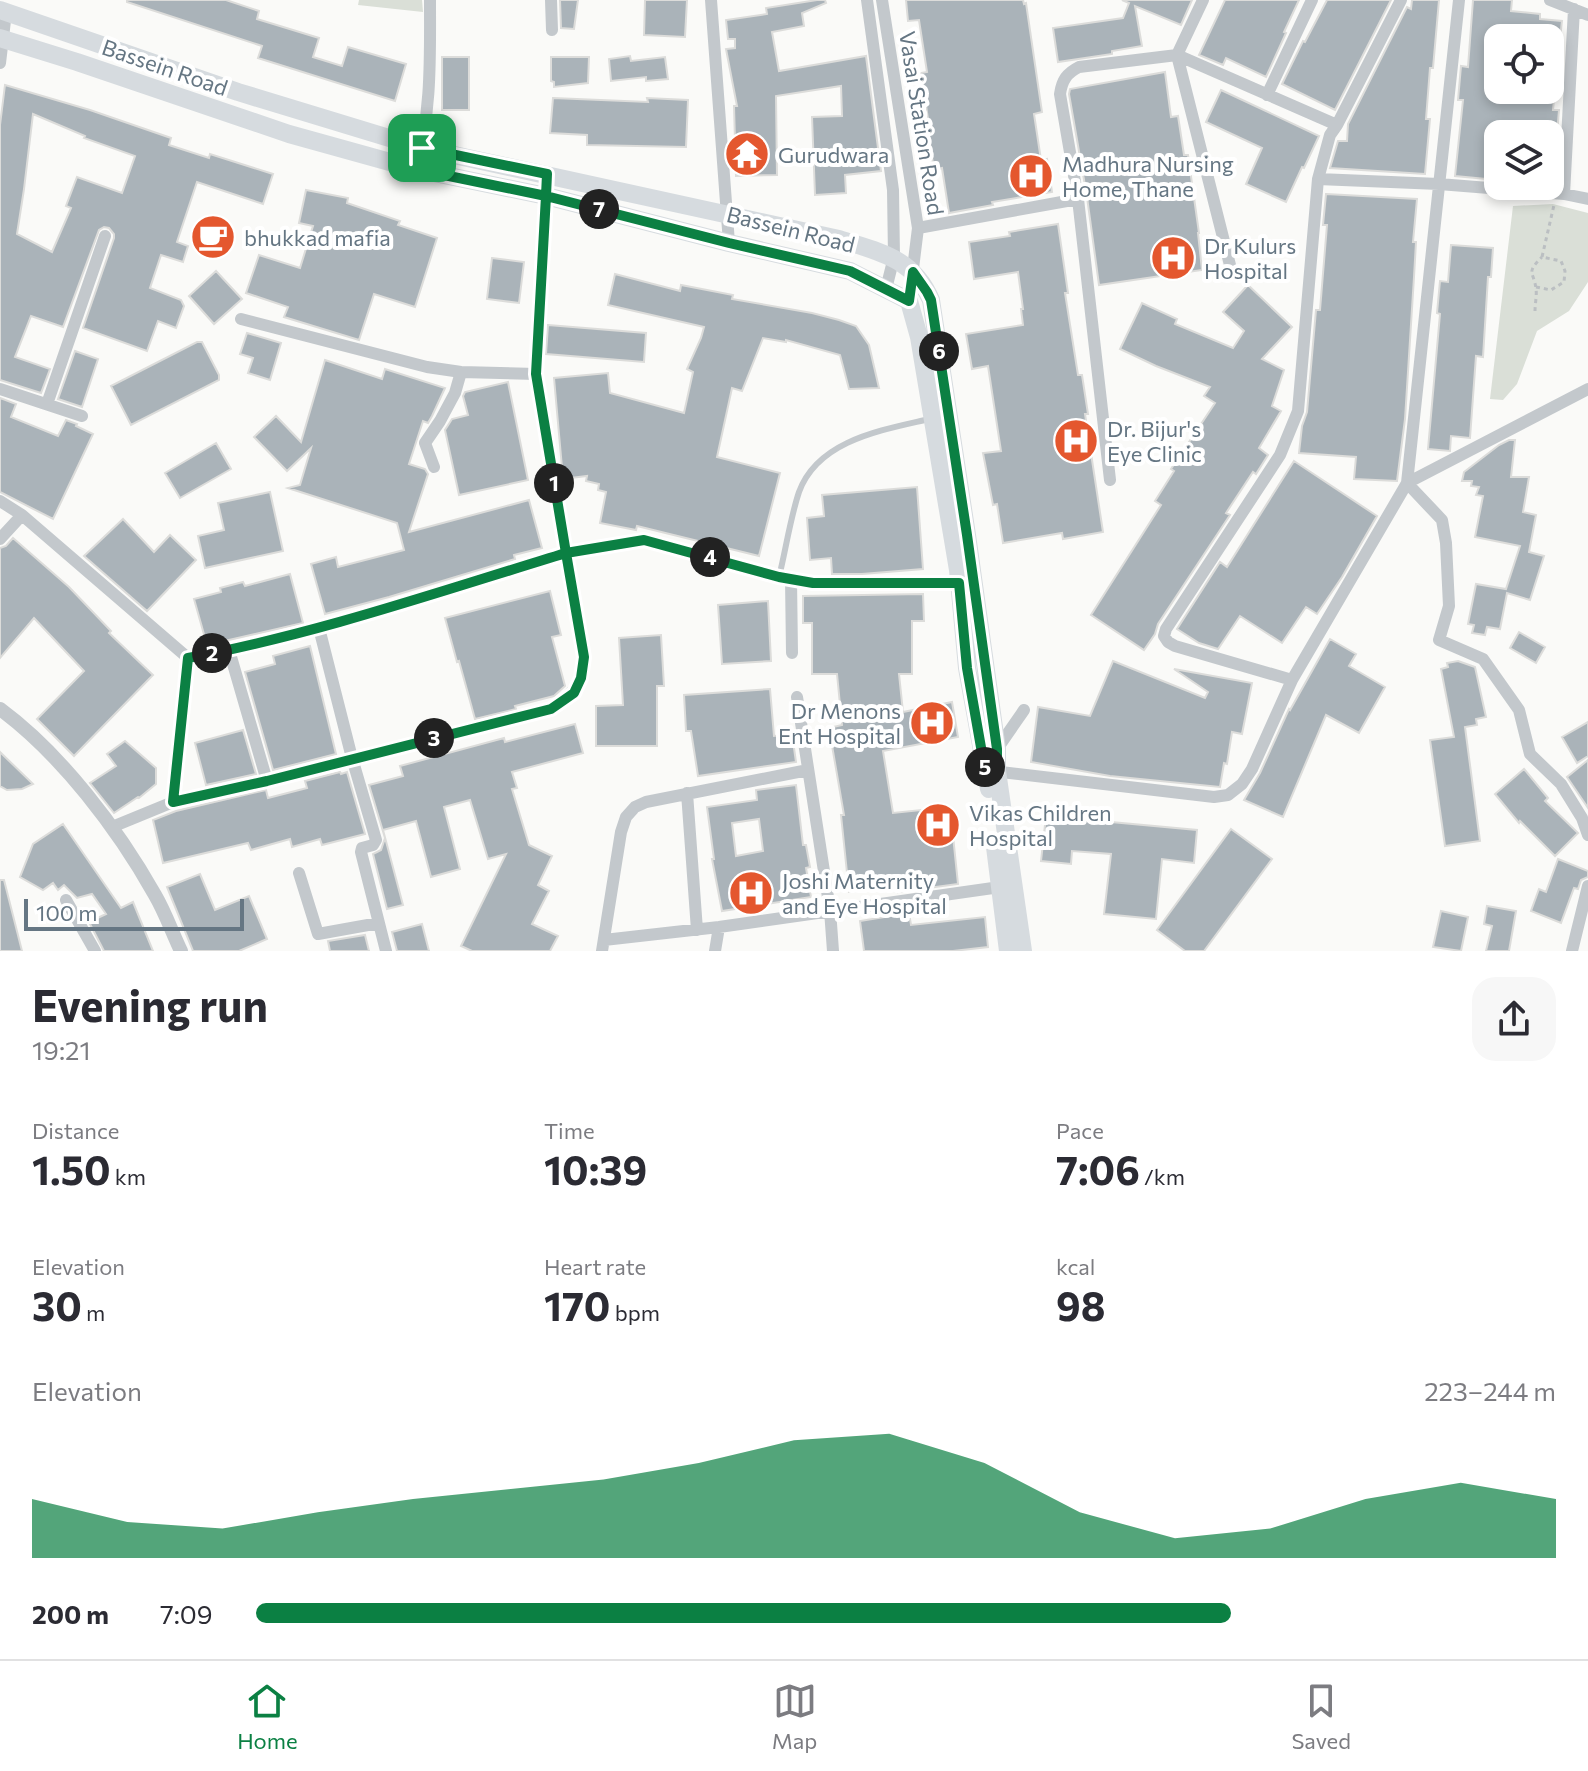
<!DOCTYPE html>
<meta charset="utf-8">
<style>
body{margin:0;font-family:Commissioner,sans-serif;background:#f7f7f7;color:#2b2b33;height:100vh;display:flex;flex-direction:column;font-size:30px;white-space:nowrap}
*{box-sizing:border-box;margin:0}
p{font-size:26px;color:#7c7c81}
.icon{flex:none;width:44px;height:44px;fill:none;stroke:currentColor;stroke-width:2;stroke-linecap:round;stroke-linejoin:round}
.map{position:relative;height:951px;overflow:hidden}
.drawer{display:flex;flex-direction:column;background:#fff;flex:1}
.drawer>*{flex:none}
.controls{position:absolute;left:1484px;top:24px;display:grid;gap:16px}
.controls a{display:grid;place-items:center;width:80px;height:80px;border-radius:16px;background:#fff;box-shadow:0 4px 12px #0003;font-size:40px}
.scale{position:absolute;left:24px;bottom:20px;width:220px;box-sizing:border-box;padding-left:8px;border:4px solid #657683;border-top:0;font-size:22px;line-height:28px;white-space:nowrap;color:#657683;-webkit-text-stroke:6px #fff;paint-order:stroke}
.pin{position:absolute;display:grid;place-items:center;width:68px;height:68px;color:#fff;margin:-34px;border-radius:16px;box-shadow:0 4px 12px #0006}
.km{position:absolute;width:40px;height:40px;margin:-20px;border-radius:50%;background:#222;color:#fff;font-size:22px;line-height:40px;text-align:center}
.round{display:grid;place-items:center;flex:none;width:84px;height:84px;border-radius:24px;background:#f7f7f7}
.head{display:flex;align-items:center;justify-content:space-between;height:136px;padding:0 32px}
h1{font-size:44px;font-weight:700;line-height:60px}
.metrics{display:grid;grid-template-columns:repeat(3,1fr);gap:12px;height:136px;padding:8px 32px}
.metrics div{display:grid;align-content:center}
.metrics b{font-size:40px;font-weight:700}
.metrics small{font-size:22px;font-weight:400}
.metrics p{font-size:22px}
.chart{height:224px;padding:16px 32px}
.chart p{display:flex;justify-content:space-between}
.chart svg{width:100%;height:144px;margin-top:8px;fill:#0b8043;opacity:.7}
ul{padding:0 32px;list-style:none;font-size:26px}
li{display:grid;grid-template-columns:128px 96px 1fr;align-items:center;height:60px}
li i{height:20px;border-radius:10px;background:#0b8043}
.menu{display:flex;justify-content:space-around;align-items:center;height:112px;border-top:2px solid #e1e1e2;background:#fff;font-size:22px;color:#7c7c81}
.menu a{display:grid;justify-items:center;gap:4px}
.menu .current{color:#0b8043}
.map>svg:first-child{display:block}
.green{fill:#dadfd7}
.building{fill:#aab3b9;stroke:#dcdcda;stroke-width:2;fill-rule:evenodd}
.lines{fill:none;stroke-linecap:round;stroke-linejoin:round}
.path{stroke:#bbbfc2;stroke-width:3;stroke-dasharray:4 4;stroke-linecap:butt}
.service{stroke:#c3c8cc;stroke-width:6}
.minor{stroke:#c3c8cc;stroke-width:12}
.tertiary{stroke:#c3c8cc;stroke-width:14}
.primary{stroke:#d6dbdf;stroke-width:18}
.route-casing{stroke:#fff;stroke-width:16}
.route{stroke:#0b8043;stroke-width:10}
.labels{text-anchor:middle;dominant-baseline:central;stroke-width:8;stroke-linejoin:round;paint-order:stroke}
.street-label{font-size:22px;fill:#657683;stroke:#fff}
.poi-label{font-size:22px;fill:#657683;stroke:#fff;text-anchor:start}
</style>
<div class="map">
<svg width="1588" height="951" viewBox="0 0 1588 951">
<rect width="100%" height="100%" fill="#fafaf8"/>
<!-- green -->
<path class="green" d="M359,0H422L423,12L358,5Z
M1553,204L1588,213V282L1569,311L1537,331L1517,384L1503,400L1490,399L1513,206Z"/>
<!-- building -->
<path class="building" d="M127,0H226L259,11L257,19L319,38L313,57L342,66L348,47L406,64L395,101L258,58L262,46L127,2Z
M560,0H578L574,29L561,28Z
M645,0H687L685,37L644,35Z
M817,0H825L826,3L802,13L804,26L772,32L779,71L866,56L881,171L845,175L846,193L815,195L812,117L842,116L841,86L776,96L777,175L736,176L734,106H737L726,49L735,48V39H728L726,20L767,14L766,8Z
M906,0H1023L1024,4L1026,3L1042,112L1034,114L1041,160L1047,159L1052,192L992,202L993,205L949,213L942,168L934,170L928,132H930L921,73L927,72L919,20L908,21Z
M1122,0H1192L1181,25L1135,6L1142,46L1112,51V54L1058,62L1053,28L1123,18L1129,3Z
M1225,0H1299L1284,32L1286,33L1266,77L1226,58L1223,65L1199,55Z
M1327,0H1391L1335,110L1282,84L1303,41L1305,42Z
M1412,0H1439L1433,68H1430L1426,119H1430L1425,174L1330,168L1338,141H1347L1348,124L1407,7L1411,9Z
M1473,0H1512L1511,11L1540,14V19L1562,21L1560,38H1498V90H1555L1553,110H1559L1557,134H1498L1497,180L1455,176L1463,100H1458L1461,66L1468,67Z
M630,56L631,61L665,57L668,79L646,81V77L611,81L609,59Z
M442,57H469V110H442Z
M551,57H589L588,83L554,87V82L551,81Z
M1165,72L1171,117L1178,116L1184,155H1188L1199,233H1198L1202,270L1099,285L1087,197L1069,94L1070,89Z
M5,85L90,110L171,138L169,145L209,158L210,154L273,174L263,204L197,182L177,242L188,246L183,262L161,255L150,288L181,300L184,306L176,328L158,321L147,351L83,328L114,238V234L109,228L104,227L99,230L63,327L31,316L15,357L50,369L41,393L0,380V125ZM33,114L85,136L84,138L135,156L122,193L77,177L66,206L71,208L52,252L17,234L24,189Z
M1221,90L1319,136L1304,168L1302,167L1286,202L1246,184L1262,148L1206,122Z
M553,98L648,102L647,98L688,100L686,147L587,145V135L550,133Z
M306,190L348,198L347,203L400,221L398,225L437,238L415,307L374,294L359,340L284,317L288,307L246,293L259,255L300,268L313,226L299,223Z
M1326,194L1417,199L1413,242H1416L1414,277L1405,419L1397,481L1354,479L1356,457L1299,453L1302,426L1307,412L1316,310H1320L1327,225H1323Z
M1058,224L1068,293H1065L1078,375H1082L1088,414H1085L1103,532L1063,539L1062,533L1003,543L997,504L993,505L983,453L1001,451L988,366L972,369L966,334L1023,325L1021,309H1023L1018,272L974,279L969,242L1010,236L1009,232Z
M1451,245L1493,248L1491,277H1488L1483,357L1476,356L1470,438L1451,436L1450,451L1428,449L1440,314L1437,313L1440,281L1448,282Z
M492,258L524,262L519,303L487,299Z
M216,271L242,299L214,324L189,296Z
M615,274L680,291L681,285L733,295L732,299L812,313L839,320L856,326L869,345L879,388L849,389L840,355L786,340V342L763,338L742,391L732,388L717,457L780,473L759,556L637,526L636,530L600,523L606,492L598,490L599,484L586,481L587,476L563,479L554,378L608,373L610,393L684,413L693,372L687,369L701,338L704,327L608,305Z
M1248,285L1292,327L1262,359L1284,370L1272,406L1281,411L1259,448L1268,455L1256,474L1253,472L1226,513L1230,515L1158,624L1155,634L1144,650L1091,615L1161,505L1155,501L1174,471L1171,469L1215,403L1204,396L1210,387L1156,366L1120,349L1142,303L1177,319L1175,324L1233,348L1244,331L1223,312Z
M548,325L646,333L644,362L546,354Z
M247,333L281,343L270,380L248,373L253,358L240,354Z
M197,342H202L219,375V380L131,425L111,386Z
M75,351L98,359L82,407L58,399Z
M325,360L382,379L385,369L445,388L432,416L428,423L423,421L409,464L425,469L428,474L409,532L529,500L542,548L514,555L515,559L389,597L325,614L311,564L336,557L338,567L404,550L397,523L288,488L300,485L311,448L287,471L254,437L276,416L301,442Z
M508,382L528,480L459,495L445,430L452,419L468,415L463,396L465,392Z
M0,398L16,404L11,417L58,436L66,420L77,424L76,426L93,434L53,519L0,492Z
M1509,440H1515L1511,477H1529L1523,512L1536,515L1529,552L1544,556L1530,600L1507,593L1500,629L1487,627L1485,635L1472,633L1474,625L1468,624L1476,584L1506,589L1520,546L1475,537L1483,496L1476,495L1479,487L1471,486L1472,481H1462L1464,472L1499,445Z
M216,443L231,469L180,498L165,473Z
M1294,461L1377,516L1342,577L1317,614L1306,607L1282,643L1240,616L1218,649L1199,643L1177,629L1220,562L1227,567Z
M917,487L923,569L862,574H832L831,558L810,560L807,518L824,516L822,495Z
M270,492L283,551L205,568L198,536L224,530L218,503Z
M123,519L154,552L170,535L196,560L147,611L84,556Z
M13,538L69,587L111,631L109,633L153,675L74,756L37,719L84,671L34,618L0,658V548L6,546Z
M290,574L303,623L207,645L194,599L221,592L220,588L243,582L245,586Z
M550,591L561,635L552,637L565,686L554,696L515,706L516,709L475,719L459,661L457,662L445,618Z
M923,594L924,621H912V674H899L903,712L952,702L958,737L883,751L893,813L950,807L958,884L898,892V886L849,892L841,815H844L829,728L842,725L837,674H812V623H803V596Z
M768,601L771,661L722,664L718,605Z
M1519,632L1545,647L1536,663L1510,648Z
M661,635L664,686H657V746H596V706L623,705L619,638Z
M1330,639L1356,654L1349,666L1385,687L1359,733L1326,715L1283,817L1244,800L1260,773L1289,709L1290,710Z
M310,646L336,754L273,770L245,672L275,664L273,656Z
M1113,661L1205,698L1208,692L1174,669L1252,683L1242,734L1232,732L1227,764L1224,763L1220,787L1110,776L1031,762L1038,707L1090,716Z
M1458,661L1475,667L1486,717L1476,719L1477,725L1465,727L1480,841L1445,846L1430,740L1454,737L1441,669L1448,667L1447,663Z
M770,689L774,736L792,734L796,762L698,776L691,731H686L684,695Z
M1588,722V756L1577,763L1562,737Z
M575,724L583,753L512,772L517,788L512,789L529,845L552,856L538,885L549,891L532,924L558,936L550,951H472L461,946L506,854L488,859L470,800L444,807L460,869L431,877L416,821L383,830L403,905L387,909L373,854L381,850L385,838L369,785L403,776L400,766L504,738L505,742Z
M243,730L256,774L206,785L195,743Z
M125,741L156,768V784L139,798L138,797L114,813L90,783L116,766L107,754Z
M0,752L33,784L22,789L7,790L0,786Z
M1588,760V808L1567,777Z
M1524,769L1548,798L1545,801L1578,833L1555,856L1520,821L1519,823L1495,794Z
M340,772L341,774L347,772L365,834L322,845L320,839L292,847L290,839L251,850L248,843L163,863L153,820L176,811L266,790L268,798L307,788L305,781Z
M796,785L803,845H806L810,867L806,868L811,897L722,911L712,859H714L707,807L757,800L756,790ZM759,819L763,851L736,856L732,823Z
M1046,816L1197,830L1194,863L1162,859L1156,919L1104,914L1111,854L1072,851L1071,864L1041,861Z
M63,824L121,908L133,902L153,951H104L89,922L106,914L92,894L77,898L64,885L58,890L53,883L43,890L20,877L33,844Z
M1231,829L1272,859L1204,951H1185L1157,930Z
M1558,859L1588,871V877L1581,880L1578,889L1574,888L1561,923L1531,911L1539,889L1546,892Z
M200,874L215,910L249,896L267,939L239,951H193L167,887Z
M0,880H4L22,951H0Z
M1487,906L1516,911L1509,951H1486L1492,926L1484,924Z
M1441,911L1468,917L1461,951L1433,947Z
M909,913L911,925L985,917L988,947L953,951H864L860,921Z
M422,924L429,951H397L392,932Z
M365,935L369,951H330L328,941Z"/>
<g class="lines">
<!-- path -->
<path class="path" d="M1536,287L1551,290L1564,282L1565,271L1561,261L1542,257L1554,205
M1535,311C1535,304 1537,295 1536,289C1534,271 1525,274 1542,257"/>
<!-- service -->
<path class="service" d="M779,577C786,549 790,519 799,492C818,440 882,430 929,419"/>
<!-- minor -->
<path class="minor" d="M551,0L552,30
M711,0L729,243
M867,0L893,190L894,257L886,289
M882,0L918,228L909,301
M1550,0L1588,15
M1177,55L1232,273
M1177,55L1337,125
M0,63L6,12
M1267,95L1312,0
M415,169C432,116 430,55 430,0
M1318,179L1439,184L1564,194L1588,199
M1564,194L1574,9
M918,228L1078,199
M241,319L427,367L461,372L536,374
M0,389L82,416
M1588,389L1407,483L1442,520L1446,543L1449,606L1439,640L1483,659L1519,710L1530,754L1561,784L1582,818L1588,835
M47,404L105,236
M434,467L425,443L440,421L455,393L461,372
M1110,480L1078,199L1060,94C1062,80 1067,73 1079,67L1177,55L1203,0
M0,501L22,515
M0,539L22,515L188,658
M791,579L792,653
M319,628L352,758L376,840L373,845L362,848L361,852L386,951
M229,650L267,781
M1292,680L1175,646L1168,642L1164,636L1166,629L1280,455L1298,411L1318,179L1330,135L1337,125L1401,0
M797,697L830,910L833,951
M997,749L1024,710
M992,771L1214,797L1228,795L1242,784L1252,769L1292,680L1407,483L1459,0
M687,793L697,930
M173,802L188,658L229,650L319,628L566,553L644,540L779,577L813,583H967
M112,827L173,802L267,781L551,709C577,690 579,688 584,657L536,374L547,174
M299,873L318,934L379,923
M66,900L95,951
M604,940L719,927L1000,887
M602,951L621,832L626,817L635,807L646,802L808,770
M715,951L719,927
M1572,951L1588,886"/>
<!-- tertiary -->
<path class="tertiary" d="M0,709C61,754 118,829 155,895C165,912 172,932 181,951"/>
<!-- primary -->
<path class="primary" d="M0,10L238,92L422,148L839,239C878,252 913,257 931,300L967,535L997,749V771L1023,951
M0,38L77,62L289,134L415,169L546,196L729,243L850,271L909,301L919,337L958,570L967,668L989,789
M995,847L1008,951"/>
</g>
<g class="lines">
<!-- route casing -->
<g class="route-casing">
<path id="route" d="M422,148L547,174L546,196L536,374L566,553C441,591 317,634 188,658L173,802L267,781L551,709L574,693L581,678L584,657L566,553L644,540L779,577L813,583H959L967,668L985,770L997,771V749L967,535L931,300L927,292L913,272L909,301L850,271L729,243L546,196L415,169L422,148"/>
</g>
<!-- route -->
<use href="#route" class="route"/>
</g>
<!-- icons -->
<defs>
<g id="temple-disc" transform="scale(2.3)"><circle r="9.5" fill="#e4572e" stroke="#fff"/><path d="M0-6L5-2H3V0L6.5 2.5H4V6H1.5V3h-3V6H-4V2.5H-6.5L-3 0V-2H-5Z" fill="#fff"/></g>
<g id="hospital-disc" transform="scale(2.3)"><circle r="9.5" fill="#e4572e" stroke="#fff"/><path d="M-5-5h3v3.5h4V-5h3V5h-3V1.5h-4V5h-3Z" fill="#fff"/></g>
<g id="cafe-disc" transform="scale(2.3)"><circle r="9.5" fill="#e4572e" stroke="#fff"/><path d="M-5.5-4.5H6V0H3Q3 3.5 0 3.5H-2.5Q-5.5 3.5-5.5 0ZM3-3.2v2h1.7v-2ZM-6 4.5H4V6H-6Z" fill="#fff"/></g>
</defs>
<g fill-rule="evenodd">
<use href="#temple-disc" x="747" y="154"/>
<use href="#hospital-disc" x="1031" y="176"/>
<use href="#cafe-disc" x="213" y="237"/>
<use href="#hospital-disc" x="1173" y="258"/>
<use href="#hospital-disc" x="1076" y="441"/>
<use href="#hospital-disc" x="932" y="723"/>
<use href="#hospital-disc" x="938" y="825"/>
<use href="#hospital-disc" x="751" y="893"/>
</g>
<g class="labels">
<!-- street labels -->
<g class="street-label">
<text transform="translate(165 67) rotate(19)">Bassein Road</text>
<text transform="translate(922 123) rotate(81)">Vasai Station Road</text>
<text transform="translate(791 229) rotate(14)">Bassein Road</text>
</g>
<!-- poi labels -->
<g class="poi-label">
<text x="778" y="154">Gurudwara</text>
<text x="1062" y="163">Madhura Nursing<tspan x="1062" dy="25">Home, Thane</tspan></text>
<text x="244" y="237">bhukkad mafia</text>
<text x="1204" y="245">Dr Kulurs<tspan x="1204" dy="25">Hospital</tspan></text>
<text x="1107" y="428">Dr. Bijur's<tspan x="1107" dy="25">Eye Clinic</tspan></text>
<text x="901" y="710" text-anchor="end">Dr Menons<tspan x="901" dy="25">Ent Hospital</tspan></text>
<text x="969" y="812">Vikas Children<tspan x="969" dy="25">Hospital</tspan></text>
<text x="782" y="880">Joshi Maternity<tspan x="782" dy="25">and Eye Hospital</tspan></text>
</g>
</g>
</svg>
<div class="controls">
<a><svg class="icon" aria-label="locate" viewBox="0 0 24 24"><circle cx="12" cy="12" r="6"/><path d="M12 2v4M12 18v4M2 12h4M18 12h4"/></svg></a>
<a><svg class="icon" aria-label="layers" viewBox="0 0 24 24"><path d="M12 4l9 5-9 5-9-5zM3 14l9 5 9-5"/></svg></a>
</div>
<div class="scale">100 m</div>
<div class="pin" style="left:422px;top:148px;background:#1e9e55"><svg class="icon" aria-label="arrive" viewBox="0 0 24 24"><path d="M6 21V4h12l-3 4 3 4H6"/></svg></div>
<b class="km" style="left:554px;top:483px">1</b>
<b class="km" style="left:212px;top:653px">2</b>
<b class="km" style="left:434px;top:738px">3</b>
<b class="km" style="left:710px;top:557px">4</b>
<b class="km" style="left:985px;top:767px">5</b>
<b class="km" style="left:939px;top:351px">6</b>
<b class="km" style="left:599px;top:209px">7</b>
</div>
<section class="drawer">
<div class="head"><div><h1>Evening run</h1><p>19:21</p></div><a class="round"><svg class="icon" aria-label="share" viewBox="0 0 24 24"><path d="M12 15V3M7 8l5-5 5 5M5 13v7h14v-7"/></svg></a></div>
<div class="metrics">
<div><p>Distance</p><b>1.50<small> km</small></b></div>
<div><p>Time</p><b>10:39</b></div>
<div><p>Pace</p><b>7:06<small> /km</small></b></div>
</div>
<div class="metrics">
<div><p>Elevation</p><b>30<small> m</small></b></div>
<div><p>Heart rate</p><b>170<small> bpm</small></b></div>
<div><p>kcal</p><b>98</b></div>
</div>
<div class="chart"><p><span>Elevation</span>223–244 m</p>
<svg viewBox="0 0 160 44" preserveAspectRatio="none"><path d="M0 44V26L10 33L20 35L30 30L40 26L50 23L60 20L70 15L80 8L90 6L100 15L110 30L120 38L130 35L140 26L150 21L160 26V44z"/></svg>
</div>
<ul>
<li><b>200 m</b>7:09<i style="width:75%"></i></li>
</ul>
</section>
<nav class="menu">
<a class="current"><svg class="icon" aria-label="home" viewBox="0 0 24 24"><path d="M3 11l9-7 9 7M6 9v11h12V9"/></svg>Home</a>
<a><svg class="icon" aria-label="map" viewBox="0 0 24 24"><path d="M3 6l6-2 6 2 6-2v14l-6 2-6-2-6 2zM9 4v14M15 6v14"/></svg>Map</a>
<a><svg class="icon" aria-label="saved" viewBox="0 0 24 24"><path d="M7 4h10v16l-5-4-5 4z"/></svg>Saved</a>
</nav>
